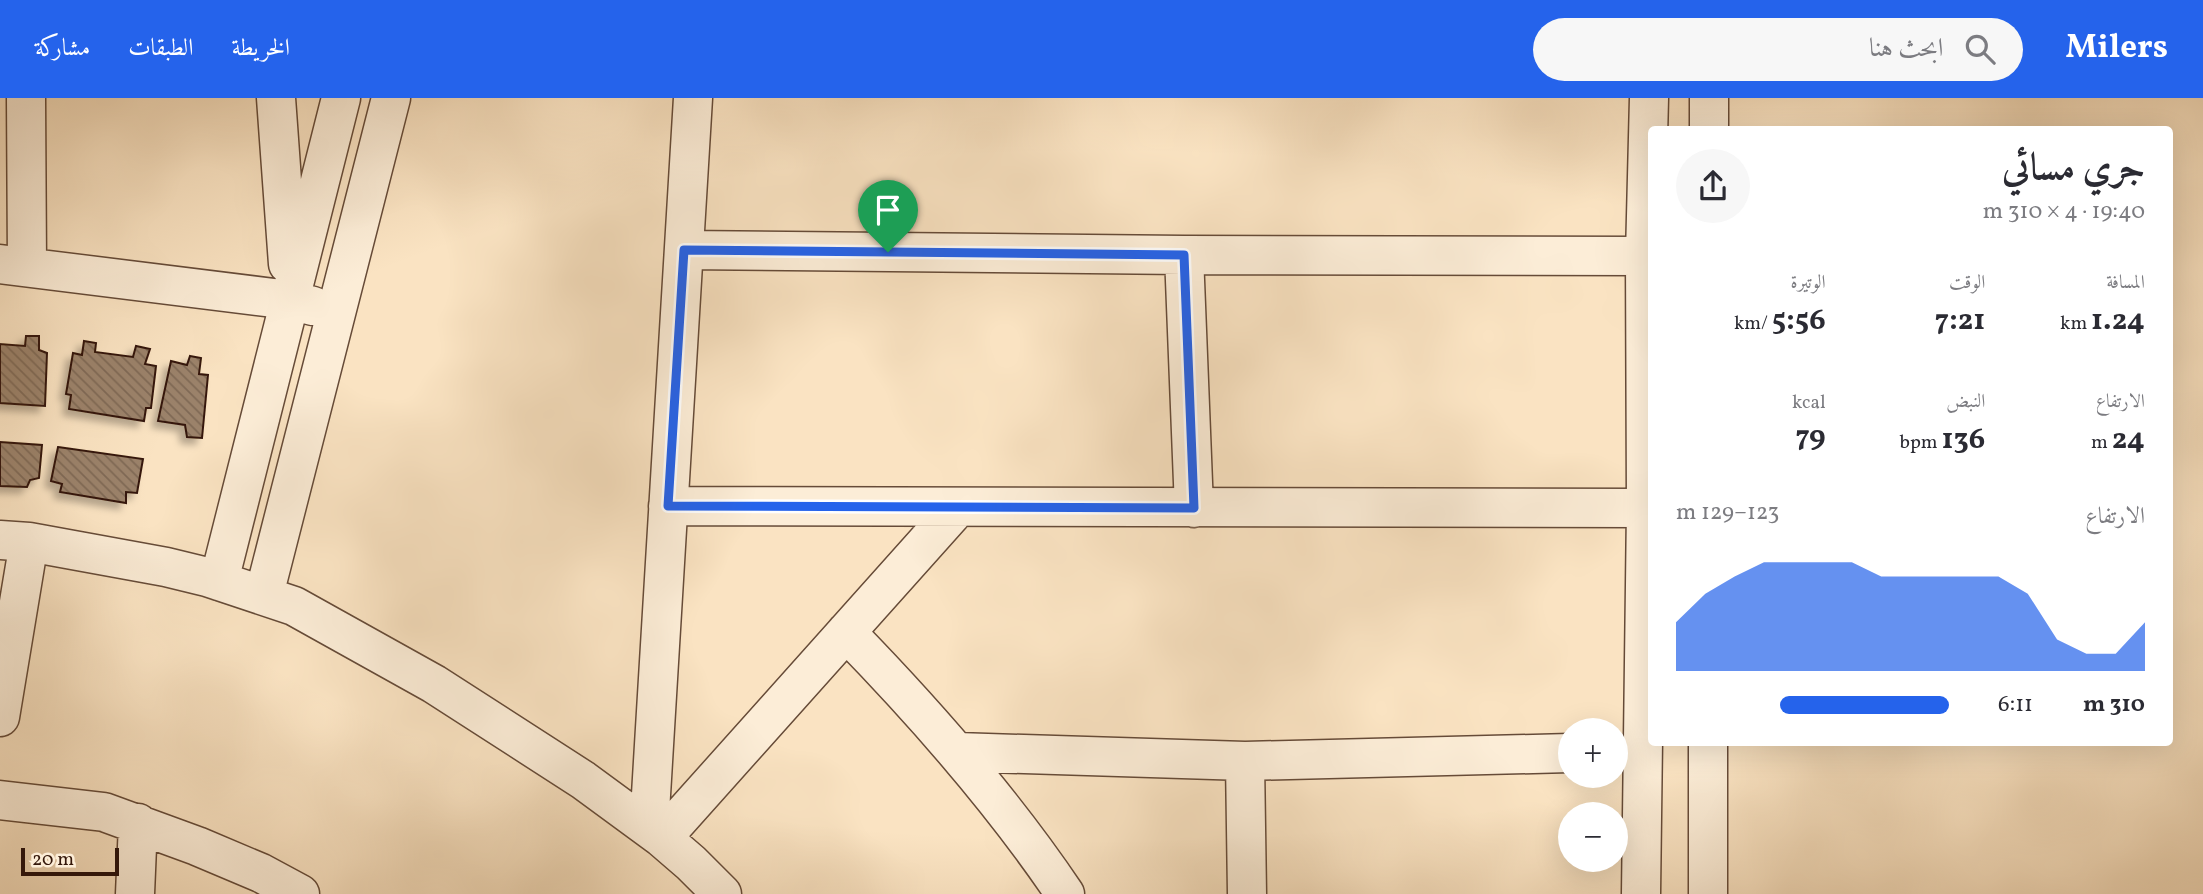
<!DOCTYPE html>
<html lang="ar">
<meta charset="utf-8">
<style>
body{margin:0;font-family:Vollkorn,Amiri,serif;background:#f7f7f7;color:#2b2b33;direction:rtl;height:100vh;display:flex;flex-direction:column;font-size:26px;white-space:nowrap}
*{box-sizing:border-box;margin:0}
p{font-size:23px;color:#7c7c81}
.icon{flex:none;width:38px;height:38px;fill:none;stroke:currentColor;stroke-width:2;stroke-linecap:round;stroke-linejoin:round}
.map{position:relative;flex:1;overflow:hidden;direction:ltr}
.details{position:absolute;left:1648px;top:28px;width:525px;height:620px;display:flex;flex-direction:column;background:#fff;border-radius:7px;box-shadow:0 7px 28px #0002;direction:rtl}
.details>*{flex:none}
.tools{position:absolute;left:1558px;top:620px;display:grid;gap:14px}
.tools a{display:grid;place-items:center;width:70px;height:70px;border-radius:50%;background:#fff;box-shadow:0 7px 28px #0002;font-size:35px}
.scale{position:absolute;left:21px;bottom:18px;width:98px;box-sizing:border-box;padding-left:7px;border:4px solid #35180a;border-top:0;font-size:19px;line-height:24px;white-space:nowrap;color:#35180a;-webkit-text-stroke:5px #fcedd7;paint-order:stroke}
.pin{position:absolute;display:grid;place-items:center;width:60px;height:60px;color:#fff;margin:-72px -30px;border-radius:50% 50% 50% 0;rotate:-45deg;box-shadow:0 0 7px #0007}
.pin .icon{rotate:45deg}
.round{display:grid;place-items:center;flex:none;width:74px;height:74px;border-radius:37px;background:#f7f7f7}
.summary{display:flex;align-items:center;justify-content:space-between;height:119px;padding:0 28px}
h1{font-size:38px;font-weight:700;line-height:52px}
.stats{display:grid;grid-template-columns:repeat(3,1fr);gap:10px;height:119px;padding:7px 28px}
.stats div{display:grid;align-content:center}
.stats b{font-size:30px;font-weight:700}
.stats small{font-size:19px;font-weight:400}
.stats p{font-size:19px}
.chart{height:196px;padding:14px 28px}
.chart p{display:flex;justify-content:space-between}
.chart svg{width:100%;height:126px;margin-top:7px;fill:#2563eb;opacity:.7}
ul{padding:0 28px;list-style:none;font-size:23px}
li{display:grid;grid-template-columns:112px 84px 1fr;align-items:center;height:52px}
li i{height:18px;border-radius:9px;background:#2563eb}
header{display:flex;align-items:center;gap:42px;box-sizing:border-box;height:98px;padding:0 35px;background:#2563eb;color:#fff}
header strong{font-size:33px}
nav{display:flex;gap:38px;margin-inline-start:auto;font-size:24px}
.search{width:490px;height:63px;background:#f7f7f7;display:flex;align-items:center;gap:18px;box-sizing:border-box;padding:0 24px;border-radius:38px;color:#7c7c81;font-size:26px}
.map>svg:first-child{display:block}
.building{fill:url(#building-back-hatch);stroke:#35180a;stroke-width:2;filter:url(#shadow)}
.lines{fill:none;stroke-linecap:round;stroke-linejoin:round}
.street-casing{stroke:#664b38;stroke-width:41}
.street{stroke:#fcedd7;stroke-width:38}
.route-casing{stroke:#fff;stroke-width:14}
.route{stroke:#2563eb;stroke-width:9}
</style>
<header>
<strong>Milers</strong>
<div class="search"><svg class="icon" aria-label="search" viewBox="0 0 24 24"><circle cx="10" cy="10" r="6"/><path d="M15 15l6 6"/></svg>ابحث هنا</div>
<nav><a>الخريطة</a><a>الطبقات</a><a>مشاركة</a></nav>
</header>
<div class="map">
<svg width="2203" height="796" viewBox="0 0 2203 796">
<defs>
<pattern id="building-back-hatch" width="6" height="6" patternUnits="userSpaceOnUse" patternTransform="scale(1.75)"><rect width="6" height="6" fill="#9b826a"/><path d="M-1 5l2 2M0 0l6 6M5-1l2 2" fill="none" stroke="#7f6955"/></pattern>
<filter id="shadow"><feDropShadow dx="-6" dy="6" stdDeviation="3.5" flood-color="#0004"/></filter>
</defs>
<rect width="100%" height="100%" fill="#fae3c2"/>
<filter id="stains"><feTurbulence type="fractalNoise" baseFrequency=".00286" numOctaves="4"/><feColorMatrix values="0 0 0 0 .2 0 0 0 0 .09 0 0 0 0 .02 0 0 0 .5 -.17"/></filter>
<radialGradient id="worn" r=".72"><stop offset=".6" stop-color="#630" stop-opacity="0"/><stop offset="1" stop-color="#630" stop-opacity=".3"/></radialGradient>
<!-- building -->
<path class="building" d="M26,238H39V252L47,255L45,308L0,305V246L25,248Z
M84,243L96,245L95,254L133,259L136,248L150,251L145,266L156,268L151,310H146L144,323L69,311L71,297L66,296L73,255L82,257Z
M190,258L201,260L199,276L208,277L202,340L187,339L185,327L158,323L171,263L187,267Z
M0,344L42,347L39,380L30,382L27,389L0,388Z
M58,349L143,361L137,395L126,394V405L60,394L62,386L51,383Z"/>
<g class="lines">
<!-- street casing -->
<g class="street-casing">
<path id="street" d="M26,0L27,168
M276,0L288,166
M1709,32V0
M684,152L1184,157L1645,158
M1184,157L1194,410
M0,166L290,202L313,208
M668,408L1646,410
M0,442L29,444L166,469L207,479L294,508L434,586L583,682L662,740L691,765L722,796
M219,483L341,0
M264,497L391,0
M846,534C926,616 1001,701 1065,796
M0,619L29,444
M957,654L1245,663L1570,655
M1245,663L1247,796
M0,702L104,714L197,748L261,775L300,796
M649,730L693,0
M662,740L958,409
M135,796L138,725
M1641,796L1646,410L1645,158L1649,0
M1708,796V644"/>
</g>
<!-- street -->
<use href="#street" class="street"/>
</g>
<g class="lines">
<!-- route casing -->
<g class="route-casing">
<path id="route" d="M684,152L1184,157L1194,410L668,408Z"/>
</g>
<!-- route -->
<use href="#route" class="route"/>
</g>
<rect width="100%" height="100%" filter="url(#stains)"/>
<rect width="100%" height="100%" fill="url(#worn)"/>
</svg>
<div class="tools">
<a>+</a>
<a>−</a>
</div>
<div class="scale">20 m</div>
<div class="pin" style="left:888px;top:154px;background:#1e9e55"><svg class="icon" aria-label="arrive" viewBox="0 0 24 24"><path d="M6 21V4h12l-3 4 3 4H6"/></svg></div>
<section class="details">
<div class="summary"><div><h1>جري مسائي</h1><p>19:40 · 4 × 310 m</p></div><a class="round"><svg class="icon" aria-label="share" viewBox="0 0 24 24"><path d="M12 15V3M7 8l5-5 5 5M5 13v7h14v-7"/></svg></a></div>
<div class="stats">
<div><p>المسافة</p><b>1.24<small> km</small></b></div>
<div><p>الوقت</p><b>7:21</b></div>
<div><p>الوتيرة</p><b>5:56<small> /km</small></b></div>
</div>
<div class="stats">
<div><p>الارتفاع</p><b>24<small> m</small></b></div>
<div><p>النبض</p><b>136<small> bpm</small></b></div>
<div><p>kcal</p><b>79</b></div>
</div>
<div class="chart"><p><span>الارتفاع</span>123–129 m</p>
<svg viewBox="0 0 160 44" preserveAspectRatio="none"><path d="M0 44V27L10 17L20 11L30 6L40 6L50 6L60 6L70 11L80 11L90 11L100 11L110 11L120 17L130 33L140 38L150 38L160 27V44z"/></svg>
</div>
<ul>
<li><b>310 m</b>6:11<i style="width:62%"></i></li>
</ul>
</section>
</div>
